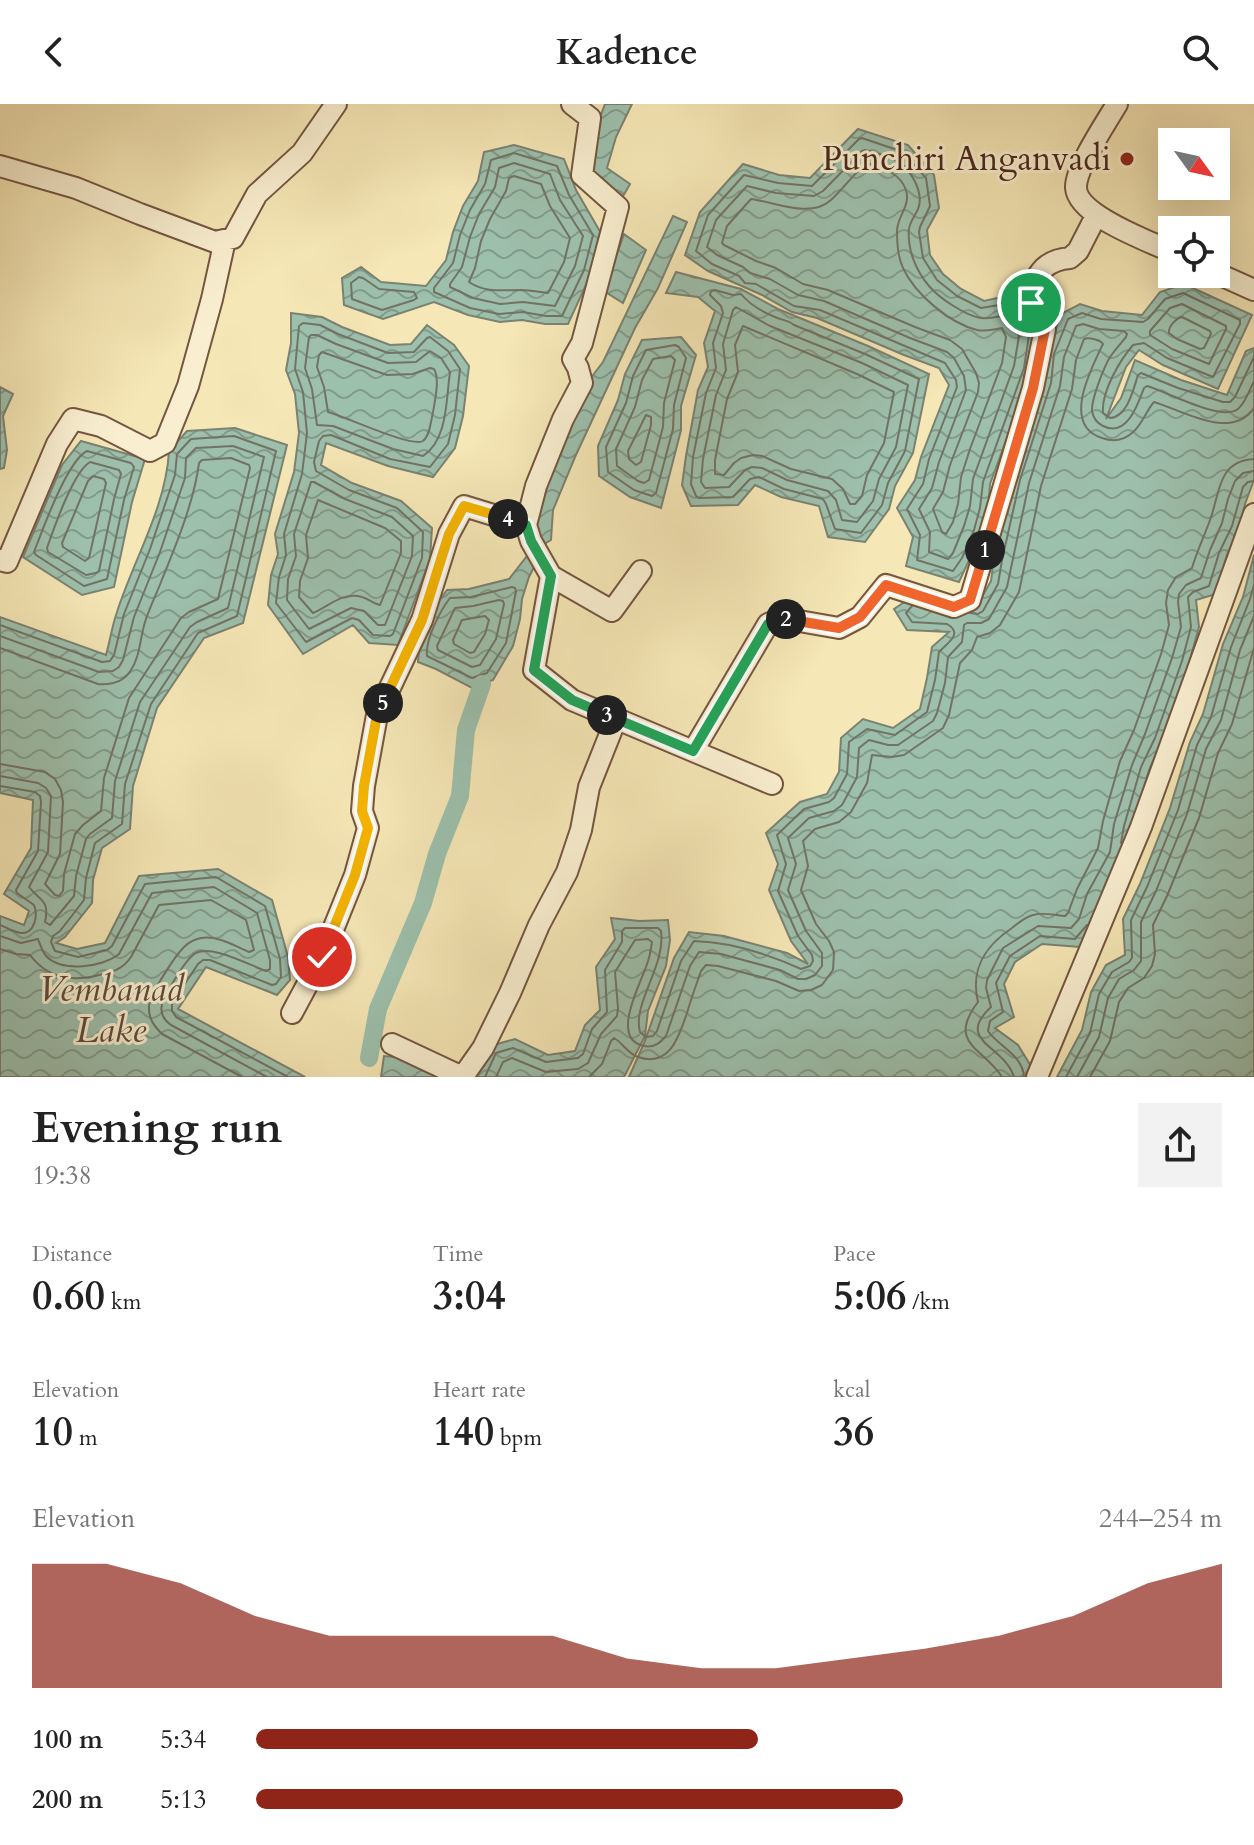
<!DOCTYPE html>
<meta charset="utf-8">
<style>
body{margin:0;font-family:Cardo,serif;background:#f2f2f2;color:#222;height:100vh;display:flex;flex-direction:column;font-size:30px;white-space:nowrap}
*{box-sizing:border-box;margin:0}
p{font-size:26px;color:#767676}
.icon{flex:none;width:44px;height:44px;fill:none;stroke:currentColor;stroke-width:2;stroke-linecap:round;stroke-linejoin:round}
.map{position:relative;height:973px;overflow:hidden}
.side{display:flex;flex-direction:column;background:#fff;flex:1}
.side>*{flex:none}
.needle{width:52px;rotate:123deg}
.tools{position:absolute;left:1158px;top:24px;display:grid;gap:16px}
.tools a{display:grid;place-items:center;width:72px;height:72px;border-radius:0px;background:#fff;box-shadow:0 8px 32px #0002;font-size:40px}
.pin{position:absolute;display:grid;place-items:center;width:68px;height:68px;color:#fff;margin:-34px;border:4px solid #fff;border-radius:50%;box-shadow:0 2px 8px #0007}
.km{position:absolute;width:40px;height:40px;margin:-20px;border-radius:50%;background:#222;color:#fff;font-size:22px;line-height:40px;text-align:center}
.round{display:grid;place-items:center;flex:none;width:84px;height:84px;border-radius:0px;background:#f2f2f2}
.headline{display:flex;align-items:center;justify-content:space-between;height:136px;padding:0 32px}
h1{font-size:44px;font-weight:700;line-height:60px}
.stats{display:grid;grid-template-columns:repeat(3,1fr);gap:12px;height:136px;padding:8px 32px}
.stats div{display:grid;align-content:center}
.stats b{font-size:40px;font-weight:700}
.stats small{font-size:22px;font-weight:400}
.stats p{font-size:22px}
.chart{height:224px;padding:16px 32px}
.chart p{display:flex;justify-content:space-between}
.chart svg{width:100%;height:144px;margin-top:8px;fill:#8f2418;opacity:.7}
ul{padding:0 32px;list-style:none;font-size:26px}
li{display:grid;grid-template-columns:128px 96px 1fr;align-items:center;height:60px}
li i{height:20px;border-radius:10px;background:#8f2418}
header{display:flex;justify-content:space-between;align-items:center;height:104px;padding:0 32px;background:#fff;font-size:36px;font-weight:700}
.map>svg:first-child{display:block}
.water{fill:url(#water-waves);stroke:#7b8272;stroke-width:2}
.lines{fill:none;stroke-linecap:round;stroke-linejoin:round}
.shore{stroke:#727364;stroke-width:2}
.canal{stroke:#9dc0ad;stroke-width:18}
.minor-casing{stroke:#745641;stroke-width:24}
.minor{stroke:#f9efd0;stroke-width:20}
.split-1-casing{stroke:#fff;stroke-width:16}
.split-2-casing{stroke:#fff;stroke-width:16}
.split-3-casing{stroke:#fff;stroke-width:16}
.split-4-casing{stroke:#fff;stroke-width:16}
.split-5-casing{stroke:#fff;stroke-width:16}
.split-6-casing{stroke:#fff;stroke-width:16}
.split-1{stroke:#f0652b;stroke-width:10}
.split-2{stroke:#f0652b;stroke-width:10}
.split-3{stroke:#22a559;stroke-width:10}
.split-4{stroke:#22a559;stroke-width:10}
.split-5{stroke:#f5b400;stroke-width:10}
.split-6{stroke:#f5b400;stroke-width:10}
.poi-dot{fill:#8f2418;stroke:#f9efd0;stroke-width:3}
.labels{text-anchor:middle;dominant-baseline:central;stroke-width:6;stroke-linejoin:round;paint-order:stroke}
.poi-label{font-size:34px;fill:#48261a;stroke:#f9efd0;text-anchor:end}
.water-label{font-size:36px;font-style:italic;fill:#5d4c3f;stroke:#f9efd0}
</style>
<header><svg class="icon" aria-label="back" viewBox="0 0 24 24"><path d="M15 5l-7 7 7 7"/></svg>Kadence<svg class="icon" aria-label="search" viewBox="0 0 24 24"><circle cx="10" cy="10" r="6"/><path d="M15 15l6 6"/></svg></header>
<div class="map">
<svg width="1254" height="973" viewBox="0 0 1254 973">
<defs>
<pattern id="water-waves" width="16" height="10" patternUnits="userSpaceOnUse" patternTransform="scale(2)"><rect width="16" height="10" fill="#9dc0ad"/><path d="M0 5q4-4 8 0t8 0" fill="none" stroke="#829c8c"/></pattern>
</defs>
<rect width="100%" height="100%" fill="#f6e7b6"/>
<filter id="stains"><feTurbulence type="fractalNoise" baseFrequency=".0025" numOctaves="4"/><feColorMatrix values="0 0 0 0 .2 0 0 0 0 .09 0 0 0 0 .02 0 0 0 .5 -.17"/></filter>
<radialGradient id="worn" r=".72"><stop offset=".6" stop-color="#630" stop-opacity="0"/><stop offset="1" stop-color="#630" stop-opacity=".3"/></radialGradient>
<!-- water -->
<path class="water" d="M605,0H632L616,33L607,64L630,80L622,94L598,75L586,56L594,29Z
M858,25L908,41L934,71L939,104L927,126L930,151L943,170L961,185L984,197L1006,192L1027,202L1037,230L1032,266L990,380L988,405L982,428L959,478L906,462L913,433L897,404L915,376L921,353L949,281L939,264L904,251L817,214L792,208L762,191L708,167L685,151L700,108L743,60L779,71L810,74Z
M514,41L564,55L576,86L602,131L592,168L568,220H545L522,216L500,218L468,211L434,198L383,215L344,201L342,174L361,163L381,178L426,182L446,156L453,128L463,102L478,77L484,48Z
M673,112L687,118L658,184L635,224L575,353L553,406L551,436L546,439L529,473L522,495L520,515L513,542L493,576L472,584L436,565L418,558C419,532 431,506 447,486L469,485L509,475L537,439L534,394L580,288L603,258Z
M624,130L646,146L623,199L604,187Z
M676,168L741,185L778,205L868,242L929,270L913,349L895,382L889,405L865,438L828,433L819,402L781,393L755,381L738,401L691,402L682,381L686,352L698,286L708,263L704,239L715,207L698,193L666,189Z
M1184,180L1252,211L1218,285L1163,261L1139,246L1126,263L1106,315L1121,294L1135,256L1181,276L1227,291L1246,247L1254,244V376L1245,400L1239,425L1227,451L1216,490L1196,496L1199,523L1189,559L1162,637L1149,666L1132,724L1095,824L1080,843L1042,840L1015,858L1004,880L1014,913L995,924L1018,941L1034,967L1031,973H629L645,937L674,854L689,828L724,832L787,849L808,860L791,837L769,786L778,760L766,729L800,698L827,690L839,668L841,634L863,615L893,624L920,605L927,574L932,543L949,528L907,526L894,505L915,491L977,502L991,477L994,454L1047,249L1061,210L1080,200L1102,207L1142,211L1160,188Z
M291,209L322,213L342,223L390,241L411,240L427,221L454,241L469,262L463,312L455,344L433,373L388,362L326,339L321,361L352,379L401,397L432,424L430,455L398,541L369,539L353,521L303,550L268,501L271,471L278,450L275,430L294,368L299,329L295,290L286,266L291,239Z
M681,233L696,251L681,302V326L661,404L630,393L599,372L598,342L618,296L625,270L642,236Z
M0,283L13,290L3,312L7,346L4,364L0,365Z
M235,324L287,341L243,519L204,534L157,604L133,682L130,725L102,744L93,776L92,799L65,833L56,839L77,845L105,839L139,772L218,765L272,796L288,853L290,876L277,891L206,863L178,905L305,973H0V812L24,821L29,807L4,790L31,744L33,696L0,689V513L106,551C110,537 112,522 117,508C134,455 166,403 169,347L187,327Z
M81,337L145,355L132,398L114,483L82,491L23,453L62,361Z
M1254,451V973H1057L1082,926L1091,888L1106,861L1125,851L1123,815L1140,780L1170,704L1190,638L1203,610L1223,540L1243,493Z
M611,814L639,817L668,816L670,836L666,862L648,907L645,932L624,973H381L384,952L428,956L478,969L490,942L515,935L548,951L575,947L585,921L600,906L596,863L615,835Z"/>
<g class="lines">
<!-- shore -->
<path class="shore" d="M862,34L903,48L926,74L930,102L920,123L919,128L923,154L937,176L957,192L981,204L1005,200L1020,208L1029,231L1024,264L983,378L980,404L974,426L962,454L953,467L917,456L920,431L907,405L923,380L929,355L957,283L956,276L945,259L820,206L794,202L756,180L745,179L739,172L712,160L696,147L708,111L744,71L778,79L812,82L859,35Z
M865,46C875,49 886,51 895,56C909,62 923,86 919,102C917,110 910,116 909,125C907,145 916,167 929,182C939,194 966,212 981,214C993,216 1000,209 1011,214L1019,232L1014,262L973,375L970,402L964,422L953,449L948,455L929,448L930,428L919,405L932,384L939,358L966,286L964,272L954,254L947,248L910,234L824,197L798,191L770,175L750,169L743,163L717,151L707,143L716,116L747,82L776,89L814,92L823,87L862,47Z
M514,49L557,62L569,91L593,131L584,166L562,212H546L523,208L499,210L470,204L434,188V184L453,159L460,131L470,106L485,80L491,56Z
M514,59L550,70L560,96L583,132L575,162L555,202L523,198L500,200L473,194L450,183V180L462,163L470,133L479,110L495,83L499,64Z
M867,59C883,64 900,69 906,86C911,102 897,112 897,127C897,138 898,154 903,164C915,190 949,219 977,226C986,228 994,225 1002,224L1006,233L1002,259L970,345L961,373L958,400L953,418L946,430L942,428L933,405L943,388L950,361L978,288L979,279L976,269L962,245L950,236L915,223L828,186L803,180L776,164L756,157L724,141L722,139L727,122L751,95C775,98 810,115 831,96C844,84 854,69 867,59Z
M514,72L541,80L550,102L570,134L564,158L548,189C539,188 530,186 521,186C503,186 485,189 469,178L475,164L481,137L490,115L506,87L509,74Z
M359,173L363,174L379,185L414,188L417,194L414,196L382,206L352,195L351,179Z
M715,186L733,191L741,190C749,200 763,208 775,213C783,217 787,215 794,221L865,250L919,275L905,347L888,379L882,401L861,429L835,425L826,400L823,395L784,385L759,373L750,375L733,393L699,394L696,392L691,380L693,353L706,289L716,264L713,239L723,209L721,202L710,191L711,187Z
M1182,200L1226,222V225L1209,260L1172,245L1150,231V227L1170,204Z
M736,203L770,222L862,259L908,281L896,343L879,375L873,397L857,418L842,416L836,396L828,387L787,376L762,364L752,363L745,366L729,383L705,384L701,378L703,355L716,291L726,266L723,240L733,206Z
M1182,213L1210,227L1211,230L1204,244L1200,245L1177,235L1169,229C1168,223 1176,214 1182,213Z
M303,219L320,221L338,230L388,249L414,248L427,234L430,233L448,247L460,265L455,311L448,340L430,363L390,355L331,331L323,332L319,337L314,358L316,367L349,386L397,404L423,428L422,454L393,530L390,532L373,531L359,516L352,514L306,538L276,499L279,473L286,451L284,430L302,370L307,329L303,288L295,265L299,222Z
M743,222L857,270L894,288L884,339L867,371L862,392L855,400H850L843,385L832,375L791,365L762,352L753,351L741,354L734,359L724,371L715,370V356L727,295L738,268L735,241Z
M311,231H317L336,240L388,259L416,258L430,247L441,254L450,268C446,295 448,336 423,352L393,345L333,322L317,321L312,285L305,264L309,233Z
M675,241L679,243L686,254L674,301L673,325L656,389L652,392L634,386L608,368L606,343L626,299L633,272L646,246Z
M322,248L387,271L413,270L430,264L434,265C440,275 435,296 433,308C431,316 430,332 423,337C412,344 344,312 328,308L324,283L317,263L319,251Z
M671,252L675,256L664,299L663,323L649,376L644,379L638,377L617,362L616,345L635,303L642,276L653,255Z
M646,311L651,313V321L641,358L636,361L629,355L628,347Z
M87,347L131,359L134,363L124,396L107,475L84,482L36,451L34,448C43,425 67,357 87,347Z
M90,358L119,366L121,370L114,395L99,467L96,469L86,471L48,448L47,444C54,424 73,368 90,358Z
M93,372L104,375L106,379L89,454L85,457L63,443L62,439L88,377Z
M311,378H314L345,395L392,413L413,432L412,452L385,521H378L364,507L351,504L309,525L287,496L288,475L296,452L294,430Z
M318,396L385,424L401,437V449L380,501C374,500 369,495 362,493C344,487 329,502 313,509L299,493L300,477L308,454L306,431Z
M512,483L515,484L516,487L506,539L487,569L472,574L427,552C425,536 440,507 450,494L471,493Z
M499,496L503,497L504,500L496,535L480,561L472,563L438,546L437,542L455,504L473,502Z
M970,509L978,510L983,507L998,480L1002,456L1020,376L1051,279L1054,250L1068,215L1082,209L1101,215L1143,218L1148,215L1165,195L1183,189L1240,216V220L1213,273L1167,254L1144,239L1133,241C1120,256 1101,288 1103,309L1110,314C1128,312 1133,286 1138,271L1141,269L1178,284L1223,298H1230L1235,293L1254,253
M485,512L489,516L485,530L474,548L470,549L454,540L453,536L462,516Z
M0,521L102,558L110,557L114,551L124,510L150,445L175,371L177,350L191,335L234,332L276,347L237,512L198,529L151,600L125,680L122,720L95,739L86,774L84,796L60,827L53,832L51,838L55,847L78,853L107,846L112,842L145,780L216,773L265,802L280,855L281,873L276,880L272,881L210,856H203L198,860L172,899V907L176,913L288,973
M0,532L99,568L113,567L119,563L123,556L134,513L160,448L185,374L186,354L196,344L233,342L264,353L228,504L197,518L190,523L140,598L115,677L112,714L90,730L86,735L76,772L74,792L50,821L45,818C50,796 40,797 29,783L48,748L51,692L46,684L38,679L0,672
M0,544L98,580C111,581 124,578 131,566C140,553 140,534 145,518C149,505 156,491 161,478C176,441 194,398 199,359L202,356L231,354L249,361L250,364L218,495L189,508L181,514L129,594L104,674L101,707L83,721L75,730L64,770L63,787L59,792L55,791L45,780L60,750L63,698L61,686L55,675L45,668L0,660
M0,682L35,688L40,692L41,698L38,747L16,786L17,789L34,801C38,811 35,830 21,829C14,828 6,823 0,821
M1121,739L1124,722L1141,663L1155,634L1182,557L1191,523L1188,493L1193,488L1209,482L1219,449L1232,422L1243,383L1248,378L1254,377
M0,832L21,839L38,835C40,840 42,847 46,852C62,869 103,863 119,850L152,789L214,783L257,809L270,856V865L266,867C249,861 208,838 193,851C182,860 172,881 164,894C159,905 161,914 171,921L267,973
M0,845L16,850L30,851C48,875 72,878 99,871C113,868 123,865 131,853L159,801L211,796L246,816L254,846L249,848C235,842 217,831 201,834C195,835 189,838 184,843C175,852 150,890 149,902C148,914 154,922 162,930L242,973
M485,973L496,949L513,944L546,958L578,954L583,950L592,925L607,908L605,866L622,838V827L625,824H658L661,827C666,862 632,899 640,928L646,933L653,932L657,927L681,857L694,837C730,838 768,850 801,865L810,862L813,857L812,851L798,832L778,787L786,760L777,731L804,705L829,698L834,694L847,670L849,638L867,625L895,631L927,608L935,576L939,548C947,539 964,530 947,520L912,518L906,509L912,502
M496,973L503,958L512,954L546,968L578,965L588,959L601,930L617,912L618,904L615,868L635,836L648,835L652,838C651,845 650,851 648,857C643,876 608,935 644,942C654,944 660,939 666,932L690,862L699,848L721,850L780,866L798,875H806L815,871L822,862V849L806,827L788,786L796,760L788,734L809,714L834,707L842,701L857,673L859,644L869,636L888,641H898L933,617L937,609L945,579L948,553L962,538L964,521L967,519H981L989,515L1007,483L1029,379L1060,282L1064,253L1076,222L1083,220L1099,225L1124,227L1127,230L1126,233C1121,239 1115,246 1110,253C1104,263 1091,296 1092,307C1093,313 1097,319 1103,322C1127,334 1138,300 1144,284L1147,282C1166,287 1221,318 1238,305C1246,298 1250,285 1254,277
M589,973L602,960L611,937L614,934C623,939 627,949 638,953C670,964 679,932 687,909C691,895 696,881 701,867L706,861L718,862L776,877L799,887L811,886L822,881L833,866L834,848L829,837L816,820L801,786L808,762L803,737L815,725L839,718L851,708L867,679L872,651L892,653L904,651L943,624L949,611L960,559L972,546L977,533L990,529L1000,521L1019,488L1041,382L1072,285L1076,256L1084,235C1089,233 1101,236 1103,240C1091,265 1061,321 1102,334C1113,338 1124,336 1132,329C1142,321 1146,307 1154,298C1184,307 1231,337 1254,304
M1002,973C984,944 946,940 978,898C970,865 985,842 1012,824C1018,819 1025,813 1033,811C1043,808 1054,811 1065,812L1068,809L1077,785L1098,744L1103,717L1120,657L1134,626L1161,550L1169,521L1166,499L1168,486L1176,473L1192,464C1197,447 1204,433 1210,416C1220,390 1217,357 1254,355
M1014,973C1005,942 954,937 991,903L986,884L987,876L1003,844L1038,822L1071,824L1079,815L1087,790L1110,748L1114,720L1132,661L1145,630L1172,554L1181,523L1178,498L1179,490L1186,481L1201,474L1210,446L1222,419L1228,395L1235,377L1243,369L1254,367
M1024,973C1023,951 999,943 988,927L990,917L1003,908L996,879L1010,852L1040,832L1075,835L1087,821
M1066,973L1090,929L1099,890L1112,868L1129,858L1132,854L1131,816L1147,783L1178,706L1197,641L1211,613L1231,543L1250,495L1254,481
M1077,973L1099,933L1108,894L1119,875L1134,866L1141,857V818L1156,787L1187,710L1206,645L1221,616L1240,546L1254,512
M1090,973L1110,937L1119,898L1128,884L1144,874L1152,862L1155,850L1153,821L1167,792L1199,714L1218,649L1232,620L1254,544"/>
<!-- canal -->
<path class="canal" d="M369,954L378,905L423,799L437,750L460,692L466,626L482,580"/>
<!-- minor casing -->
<g class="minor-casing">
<path id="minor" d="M572,0L590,14L582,71L618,103L582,239L573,255L578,264L582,279L563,315L536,382L526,421L531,437L551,472L534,566L572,596L693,647L768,520L782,514L839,524L860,513L886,481L954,503L970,496L1033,284L1045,225L1028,189C1039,168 1045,156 1070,154L1078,147L1096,112
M1117,0C1106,19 1075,64 1076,84C1078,112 1149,137 1172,148
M0,62L76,84L140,110L215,138L233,134L257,90L302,49L336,0
M1216,169L1254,186
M0,456L7,458L57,340L73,315L101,322L150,347L165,339L188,282L212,195L225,136
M551,472L612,507L641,467
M693,647L772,680
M292,909L322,853L355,771L368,724L362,707L364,682L377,611L422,516L449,430L464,402L526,421
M392,940L456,970L464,971L483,944L510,889L539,821L567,768L581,726L589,683L616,615
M1037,973L1141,723L1254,410"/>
</g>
<!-- minor -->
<use href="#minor" class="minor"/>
</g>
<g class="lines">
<!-- split-1 casing -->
<g class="split-1-casing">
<path id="split-1" d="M985,446L1033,284L1045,225L1038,208L1031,199"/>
</g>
<!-- split-2 casing -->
<g class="split-2-casing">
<path id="split-2" d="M786,515L839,524L860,513L886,481L954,503L970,496L985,446"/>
</g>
<!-- split-3 casing -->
<g class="split-3-casing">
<path id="split-3" d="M607,611L693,647L768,520L782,514L786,515"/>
</g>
<!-- split-4 casing -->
<g class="split-4-casing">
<path id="split-4" d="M508,415L526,421L531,437L551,472L534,566L572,596L607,611"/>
</g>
<!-- split-5 casing -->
<g class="split-5-casing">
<path id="split-5" d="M383,599L422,516L449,430L464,402L508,415"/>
</g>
<!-- split-6 casing -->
<g class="split-6-casing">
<path id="split-6" d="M322,853L355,771L368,724L362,707L364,682L377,611L383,599"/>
</g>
<!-- split-1 -->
<use href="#split-1" class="split-1"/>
<!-- split-2 -->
<use href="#split-2" class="split-2"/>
<!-- split-3 -->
<use href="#split-3" class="split-3"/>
<!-- split-4 -->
<use href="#split-4" class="split-4"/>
<!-- split-5 -->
<use href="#split-5" class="split-5"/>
<!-- split-6 -->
<use href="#split-6" class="split-6"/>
</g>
<!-- markers -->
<circle class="poi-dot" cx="1127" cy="55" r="8"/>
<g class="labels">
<!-- poi labels -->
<g class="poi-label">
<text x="1111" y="55">Punchiri Anganvadi</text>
</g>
<!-- water labels -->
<g class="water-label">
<text x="111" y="885">Vembanad<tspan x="111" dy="41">Lake</tspan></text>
</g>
</g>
<rect width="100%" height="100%" filter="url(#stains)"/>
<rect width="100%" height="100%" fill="url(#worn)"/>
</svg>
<div class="tools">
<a><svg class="needle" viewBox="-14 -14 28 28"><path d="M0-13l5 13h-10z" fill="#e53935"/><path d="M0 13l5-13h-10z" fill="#767676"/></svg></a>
<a><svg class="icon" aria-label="locate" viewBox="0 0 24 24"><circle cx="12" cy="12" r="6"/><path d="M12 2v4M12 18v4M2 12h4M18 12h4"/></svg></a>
</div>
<div class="pin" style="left:1031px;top:199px;background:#1e9e55"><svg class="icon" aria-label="arrive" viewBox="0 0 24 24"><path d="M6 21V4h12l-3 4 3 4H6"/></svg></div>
<div class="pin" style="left:322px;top:853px;background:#d93025"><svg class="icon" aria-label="check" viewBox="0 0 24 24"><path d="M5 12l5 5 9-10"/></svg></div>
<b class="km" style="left:985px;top:446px">1</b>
<b class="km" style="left:786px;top:515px">2</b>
<b class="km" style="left:607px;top:611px">3</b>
<b class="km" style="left:508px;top:415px">4</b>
<b class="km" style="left:383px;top:599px">5</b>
</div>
<section class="side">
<div class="headline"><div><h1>Evening run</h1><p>19:38</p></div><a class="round"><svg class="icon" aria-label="share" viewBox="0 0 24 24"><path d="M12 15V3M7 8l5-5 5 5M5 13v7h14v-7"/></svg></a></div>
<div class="stats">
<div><p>Distance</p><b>0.60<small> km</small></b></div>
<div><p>Time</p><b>3:04</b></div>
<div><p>Pace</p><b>5:06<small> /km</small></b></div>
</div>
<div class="stats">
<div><p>Elevation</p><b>10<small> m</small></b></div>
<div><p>Heart rate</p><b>140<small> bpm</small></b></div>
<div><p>kcal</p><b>36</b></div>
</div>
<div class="chart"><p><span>Elevation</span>244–254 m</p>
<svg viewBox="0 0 160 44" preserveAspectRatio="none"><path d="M0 44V6L10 6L20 12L30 22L40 28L50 28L60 28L70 28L80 35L90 38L100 38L110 35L120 32L130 28L140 22L150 12L160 6V44z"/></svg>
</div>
<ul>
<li><b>100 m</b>5:34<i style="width:52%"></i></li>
<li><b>200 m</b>5:13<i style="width:67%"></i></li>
</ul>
</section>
